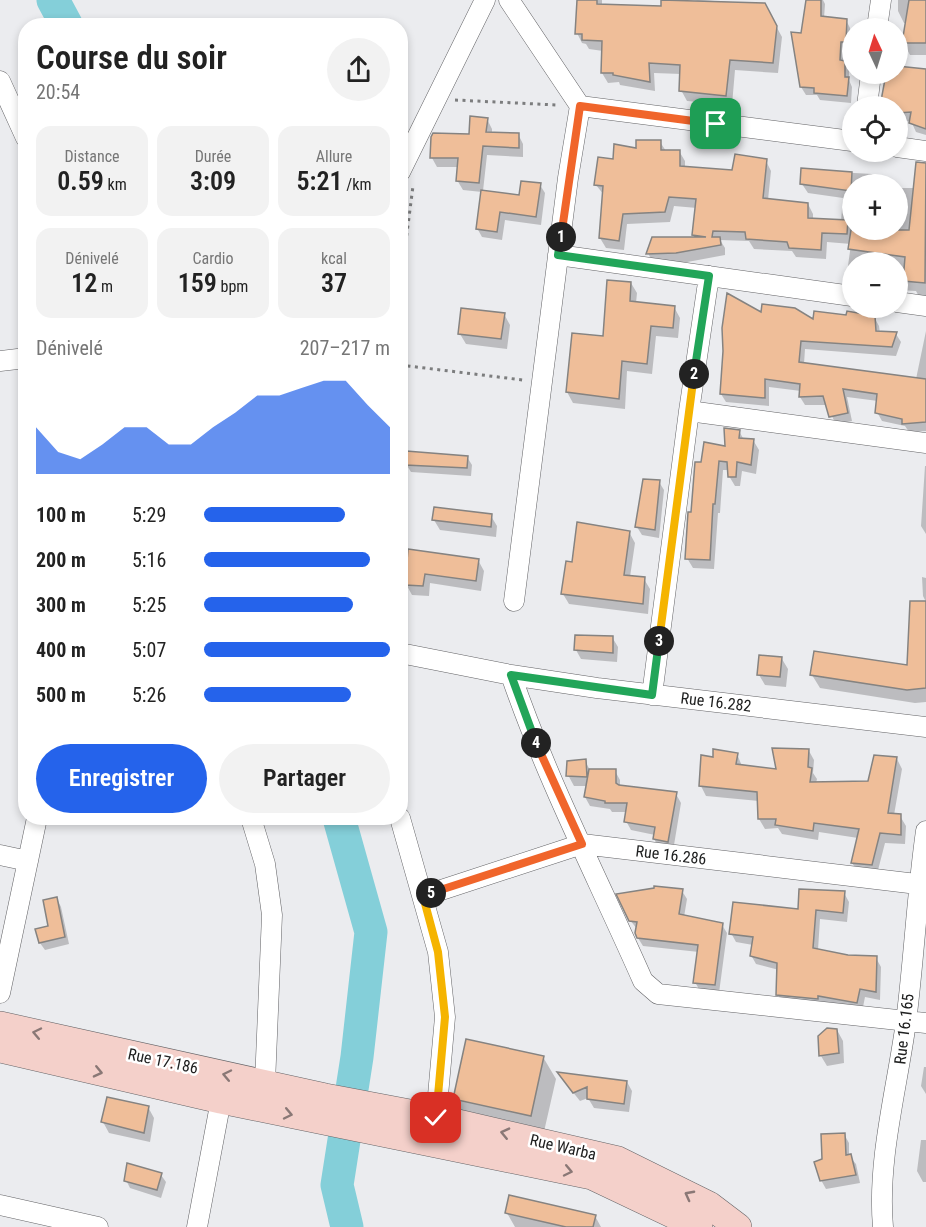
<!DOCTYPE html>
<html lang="fr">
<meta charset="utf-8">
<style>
body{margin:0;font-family:"Roboto Condensed",sans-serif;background:#f2f2f2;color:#222;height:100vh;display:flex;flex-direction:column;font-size:22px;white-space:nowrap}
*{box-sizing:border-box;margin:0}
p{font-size:20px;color:#767676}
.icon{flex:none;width:33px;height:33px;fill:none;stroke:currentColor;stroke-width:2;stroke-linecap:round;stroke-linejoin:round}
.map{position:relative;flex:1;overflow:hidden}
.side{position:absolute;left:18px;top:18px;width:390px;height:807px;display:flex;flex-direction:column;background:#fff;border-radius:24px;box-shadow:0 3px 9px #0003}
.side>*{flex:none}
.needle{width:39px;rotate:356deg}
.controls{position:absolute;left:842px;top:18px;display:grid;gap:12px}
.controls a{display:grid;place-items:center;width:66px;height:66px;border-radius:50%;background:#fff;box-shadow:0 3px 9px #0003;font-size:30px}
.pin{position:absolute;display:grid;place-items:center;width:51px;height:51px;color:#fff;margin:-26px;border-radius:12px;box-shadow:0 3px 9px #0006}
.km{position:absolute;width:30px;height:30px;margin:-15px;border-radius:50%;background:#222;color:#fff;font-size:16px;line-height:30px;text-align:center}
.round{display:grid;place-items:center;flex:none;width:63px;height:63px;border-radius:32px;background:#f2f2f2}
.head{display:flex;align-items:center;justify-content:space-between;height:102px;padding:0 18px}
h1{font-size:33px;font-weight:600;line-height:45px}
.metrics{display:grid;grid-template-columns:repeat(3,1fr);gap:9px;height:102px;padding:6px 18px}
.metrics div{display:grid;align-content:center;border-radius:15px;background:#f2f2f2;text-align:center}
.metrics b{font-size:26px;font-weight:600}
.metrics small{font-size:16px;font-weight:400}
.metrics p{font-size:16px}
.chart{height:168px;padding:12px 18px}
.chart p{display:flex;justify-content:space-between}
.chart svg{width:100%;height:108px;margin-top:6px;fill:#2563eb;opacity:.7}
.action{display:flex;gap:12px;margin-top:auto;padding:12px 18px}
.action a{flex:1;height:69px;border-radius:36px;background:#2563eb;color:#fff;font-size:24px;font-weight:600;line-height:69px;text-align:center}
.action a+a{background:#f2f2f2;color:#222}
ul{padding:0 18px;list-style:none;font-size:20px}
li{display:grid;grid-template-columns:96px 72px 1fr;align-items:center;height:45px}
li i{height:15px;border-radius:8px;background:#2563eb}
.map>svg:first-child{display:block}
.shadow{fill:#0003}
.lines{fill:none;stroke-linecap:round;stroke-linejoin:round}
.river{stroke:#84cfd9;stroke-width:33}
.building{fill:#efbe99;stroke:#858381;stroke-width:1.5}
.minor-casing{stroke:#636366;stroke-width:21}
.secondary-casing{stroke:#636366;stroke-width:28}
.path{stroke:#7c7d7e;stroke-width:3;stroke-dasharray:3 4.5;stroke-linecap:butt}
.minor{stroke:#fff;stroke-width:20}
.secondary{stroke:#f4d0ca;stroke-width:27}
.oneway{stroke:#8a7876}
.split-1-casing{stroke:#fff;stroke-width:12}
.split-2-casing{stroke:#fff;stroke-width:12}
.split-3-casing{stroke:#fff;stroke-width:12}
.split-4-casing{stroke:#fff;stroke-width:12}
.split-5-casing{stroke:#fff;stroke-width:12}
.split-6-casing{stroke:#fff;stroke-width:12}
.split-1{stroke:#f0652b;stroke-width:8}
.split-2{stroke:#22a559;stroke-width:8}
.split-3{stroke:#f5b400;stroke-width:8}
.split-4{stroke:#22a559;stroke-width:8}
.split-5{stroke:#f0652b;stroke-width:8}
.split-6{stroke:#f5b400;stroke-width:8}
.labels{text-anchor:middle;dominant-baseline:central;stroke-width:5;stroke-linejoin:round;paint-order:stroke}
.street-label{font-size:16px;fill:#202121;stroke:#fff}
</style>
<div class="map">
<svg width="926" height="1227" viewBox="0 0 926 1227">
<rect width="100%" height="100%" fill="#ebecef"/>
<!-- shadow -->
<path class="shadow" d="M578,0H602V6L663,8L698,0L764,4L782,37L778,73L735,70L732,105L687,101L681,90V74L654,73L655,91L620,85L619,82L608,83L602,73L603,51L589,49L586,44L582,43L577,33Z
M808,0H823L825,4L824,18L846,20L850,28V50H845L844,62L849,70V80L852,87L851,103L820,100L817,95H806L801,87L802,34Z
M898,0H926V55H910L904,43L907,23H904L898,11Z
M897,68L926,71V135L916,132L911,121L897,122V106H883L882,105L888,74H897Z
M487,119L492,129V133L518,134L523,144V157L487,155L483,191L520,196L540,185L545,193L541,225L505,220L502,240L482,237L477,228L482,192L463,190L457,180L459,167H437L432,158L470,136Z
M660,142L666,151H679L685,161V167L733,172L766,161L771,171L768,200L808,204L813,214V219L841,221L843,198L808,193L802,184L803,170L872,174L878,184H852V230H897V188H926V303L922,302L916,291L897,290V262H852V282L847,273L851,244L827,242L826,259L796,257L792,251L754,249L749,241L720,240L725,248V255L682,263H653L648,253L696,238L694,235L697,208L674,206L670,222L627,224L624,250L606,248L600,238L604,195L596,185L614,161Z
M631,283L637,293L636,303L674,307L680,318L678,338L656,336L652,374L627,371L625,409L573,403L567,392L604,338Z
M504,314L510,325L507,349L466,344L460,334Z
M762,314L814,322L874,317L879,326L880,333L896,334L901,342L896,356L805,349L804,364L916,379L926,331V431L909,432L905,426L882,421L877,412L878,401L847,397L852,421L836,425L827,405H805L800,397L801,391L769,387V406L726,402L721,394Z
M739,431L744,440H753L759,450L756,474L742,471L740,486H735L729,476V470H723L720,513H718L714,569L693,568L687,558L693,513L703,464L727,447Z
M467,457L472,465L471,476L411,472L406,464Z
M925,466H926V534L921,526Z
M659,482L664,490L659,538L642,535L637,527Z
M491,516L497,526L496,537L440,530L434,520Z
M629,532L635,543L630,577L644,579L650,589L648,614L569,604L563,594L574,563Z
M400,550L404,556L403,570L400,569Z
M409,550L478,560L484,571L481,591L430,583L429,596L412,595L406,584Z
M922,577L926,578V602L923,596Z
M926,602V702L915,703L820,688L812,675L908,667Z
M612,637L618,647L617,662L581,659L576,650Z
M782,659L788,669L786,687L765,685L759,675Z
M809,751L814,760L813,773L817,779L816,783H870L897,759L902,769L894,815L900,816L906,826L905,844L885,843L877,874L858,872L852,863L858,838L819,832L818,840L782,834L778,828L765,829L759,819V801L706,796L701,786L714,759L737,754L742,766L777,771Z
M585,761L590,770L615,771L620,780V786L676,794L681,803L673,851L659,848L654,839L655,835L631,830L626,821L627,812H612L610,809L590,806L585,797L587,786H574L568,775Z
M682,891L687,899L684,917L722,925L727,933L719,993L700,991L695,982L699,952L643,946L638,938L637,929L630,920Z
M844,893L849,902L847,922L820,919L818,950L848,956L876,958L881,967L880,1000L865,997L862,1012L783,1004L778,994L779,970L756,964L751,955L753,945L736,942L731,933Z
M57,899L61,907L69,944L45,950L40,943L49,927Z
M837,1030L843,1041L844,1063L827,1066L821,1056Z
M543,1057L556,1079L543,1136L467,1120L454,1098Z
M924,1067H926V1094L921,1086Z
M564,1081L627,1082L632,1091L629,1112L594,1108L588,1098L580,1101Z
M148,1107L154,1118L150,1142L109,1133L103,1122Z
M844,1134L849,1143V1156L856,1164L860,1183L826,1189L821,1180L824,1160Z
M921,1140H926V1182H923L917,1171Z
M161,1175L166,1182L161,1198L130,1188L126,1180Z
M507,1213L595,1216L601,1227H515Z"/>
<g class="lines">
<!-- river -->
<path class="river" d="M53,0L67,26
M339,818L371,932L357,1057L337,1185L347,1227"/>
</g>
<!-- building -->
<path class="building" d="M577,0H597V4L661,6V0L765,3L777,26L773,63L730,60L726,96L679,91L680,65L649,63L650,82L613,75V73H601L602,41L582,40V34H575Z
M806,0H821V16L847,19L846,42H841L840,60L845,61V77H849L847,96L814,93V88L800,87L791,32L801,33Z
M909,0H926V43H902Z
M897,66L926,69V129L909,123L911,112L897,113V106H880L886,74H897Z
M470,116L488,118L486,132L519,133V148L483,146L479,183L456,181L458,158H430L431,137L433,133L469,134Z
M636,140H661V150H680V166L732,170L735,154L767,159L763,198L808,203V218L848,220L847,234L822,233L821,250L789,248L787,242L746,239L745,232L713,231L712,237H720L721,245L676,253L646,254L652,237H706L692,235L696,199L669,197L665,212L623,214L619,241L599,238L603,186L594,185L598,157L613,159L614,144L636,148Z
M916,162L926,163L925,283L903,281L905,257L848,249L851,230H909Z
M801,168L852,172L851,191L800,184Z
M521,181L541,183L536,217L500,212L497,232L476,229L481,190L519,195Z
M607,280L631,282L630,301L675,306L673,328L651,326L647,364L622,361L619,399L566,392L572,333L603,336Z
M727,293L761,312L762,304L795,308L813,319L814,311L846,315L847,311L875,316L876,331L897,332L892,347L801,341L799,362L926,379V422L902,424V419L875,413L877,394L843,389L848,413L829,417L823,396L799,397L800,384L765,379V398L720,394L723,351L722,328Z
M461,308L505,313L501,339L458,334Z
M724,428L740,430L739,438L754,439L751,465L737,462L736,477H728L727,462L719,461L715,504H713L710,560L685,559L688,512H691L695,462H701L704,442L725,446Z
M406,451L468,456L467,468L405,465Z
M643,479L660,480L655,530L635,527Z
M434,507L492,514L491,527L432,520Z
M577,522L630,531L624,575L645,577L643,604L561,594L566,561L572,562Z
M408,549L479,559L476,581L425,574L423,586L405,585Z
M910,601H926V688L907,690L810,675L814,651L907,665Z
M575,635L613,636V653L574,650Z
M759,655L782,657L780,677L757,675Z
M772,748L809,749L808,767L812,768L810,782L868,781L874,755L897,757L888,813L901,814V835L880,833L872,865L851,863L859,829L814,823L813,831L775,825L776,819H758L757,792L699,786L701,755L713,757V749L738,753L736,764L776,769Z
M586,759L587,777L566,776L567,761Z
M589,769H616V783L619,785L677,792L668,842L653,839L655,827L624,822L627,803H605V801L584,797Z
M654,886L683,889L679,914L723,923L715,985L693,983L698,945L637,938L635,933L637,922L629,921L616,894L654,888Z
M799,889L845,891L843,913L816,910L813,948L848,955L877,956L876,992L860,989L857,1003L818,996V999L776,995L777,963L750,956L753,937L729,934L733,902L798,909Z
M57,897L65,937L39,943L35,929L48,926L43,900Z
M827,1028L837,1029L839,1053L819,1056L818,1036Z
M466,1039L544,1056L531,1116L453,1099Z
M557,1072L627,1081L624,1104L587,1099V1087L573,1093Z
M107,1097L149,1106L144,1133L101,1122Z
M845,1133L846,1155L851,1154L856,1175L820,1181L814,1162L822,1159L821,1134Z
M127,1163L162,1173L157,1190L124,1181Z
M509,1195L596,1215L593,1227H566L505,1213Z"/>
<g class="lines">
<!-- minor casing -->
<g class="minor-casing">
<path id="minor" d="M509,0L580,106L568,178L514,601
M877,28L881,0
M0,81L26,138
M580,106L852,141
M867,106L871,74
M897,147L926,151
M400,172L485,0
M558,255L852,296
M897,302L926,306
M0,361L26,358
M689,411L926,443
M400,653L511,675L597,688L926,727
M511,675C547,780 598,879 643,981L658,994L926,1023
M652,695L689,411L709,276
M251,818L265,864L272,915L265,1083
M400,818L438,952L445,1017L436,1118
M0,855L28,861
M423,896L582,844L926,885
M0,993L37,818
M0,1205L98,1227
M197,1227L221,1100
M883,1227C877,1160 897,1089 906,1022C914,959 917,894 926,831"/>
</g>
<!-- secondary casing -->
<g class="secondary-casing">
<path id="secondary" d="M0,1025L325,1097L436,1118L618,1160L709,1205L738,1227
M0,1049L221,1100L592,1176L699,1227"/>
</g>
<!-- path -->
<path class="path" d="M455,100L556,105
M400,288L413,186
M400,365L523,380"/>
<!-- minor -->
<use href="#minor" class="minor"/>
<!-- secondary -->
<use href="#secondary" class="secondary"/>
</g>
<!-- one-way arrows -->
<defs><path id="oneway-chevron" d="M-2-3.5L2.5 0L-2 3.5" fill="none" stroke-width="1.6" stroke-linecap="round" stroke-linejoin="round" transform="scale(1.5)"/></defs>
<g class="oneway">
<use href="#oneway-chevron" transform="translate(37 1033) rotate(-168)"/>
<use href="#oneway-chevron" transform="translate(98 1072) rotate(13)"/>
<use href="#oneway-chevron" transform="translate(227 1075) rotate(-168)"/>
<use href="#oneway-chevron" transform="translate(288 1114) rotate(12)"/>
<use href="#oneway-chevron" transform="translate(505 1133) rotate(-167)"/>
<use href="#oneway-chevron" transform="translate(568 1171) rotate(12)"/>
<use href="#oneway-chevron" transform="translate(689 1195) rotate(-152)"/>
</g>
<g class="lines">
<!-- split-1 casing -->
<g class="split-1-casing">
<path id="split-1" d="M561,237L580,106L716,124"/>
</g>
<!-- split-2 casing -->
<g class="split-2-casing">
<path id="split-2" d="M561,237L558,255L709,276L694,374"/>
</g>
<!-- split-3 casing -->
<g class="split-3-casing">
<path id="split-3" d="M659,641L694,374"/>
</g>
<!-- split-4 casing -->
<g class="split-4-casing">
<path id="split-4" d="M536,743L511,675L652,695L659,641"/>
</g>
<!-- split-5 casing -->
<g class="split-5-casing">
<path id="split-5" d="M431,893L582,844L536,743"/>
</g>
<!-- split-6 casing -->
<g class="split-6-casing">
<path id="split-6" d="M431,893L423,896L438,952L445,1017L436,1118"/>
</g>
<!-- split-1 -->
<use href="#split-1" class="split-1"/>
<!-- split-2 -->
<use href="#split-2" class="split-2"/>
<!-- split-3 -->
<use href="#split-3" class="split-3"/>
<!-- split-4 -->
<use href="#split-4" class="split-4"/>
<!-- split-5 -->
<use href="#split-5" class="split-5"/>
<!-- split-6 -->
<use href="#split-6" class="split-6"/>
</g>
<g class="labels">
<!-- street labels -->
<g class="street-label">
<text transform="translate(716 702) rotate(7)">Rue 16.282</text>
<text transform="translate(671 855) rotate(7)">Rue 16.286</text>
<text transform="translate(904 1029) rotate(-83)">Rue 16.165</text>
<text transform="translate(163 1061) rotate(12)">Rue 17.186</text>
<text transform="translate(563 1147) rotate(13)">Rue Warba</text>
</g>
</g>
</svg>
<div class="controls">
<a><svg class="needle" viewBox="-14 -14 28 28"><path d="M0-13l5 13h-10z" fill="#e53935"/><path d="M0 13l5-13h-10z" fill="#767676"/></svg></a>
<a><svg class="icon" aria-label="locate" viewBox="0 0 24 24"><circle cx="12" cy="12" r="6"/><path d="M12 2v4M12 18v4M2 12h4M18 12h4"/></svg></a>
<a>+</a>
<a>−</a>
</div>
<div class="pin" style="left:716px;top:124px;background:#1e9e55"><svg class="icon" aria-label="arrive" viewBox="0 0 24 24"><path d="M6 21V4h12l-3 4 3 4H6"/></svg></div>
<div class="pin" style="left:436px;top:1118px;background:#d93025"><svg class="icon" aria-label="check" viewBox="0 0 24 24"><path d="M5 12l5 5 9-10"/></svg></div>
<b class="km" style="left:561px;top:237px">1</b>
<b class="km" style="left:694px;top:374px">2</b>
<b class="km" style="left:659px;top:641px">3</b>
<b class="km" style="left:536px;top:743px">4</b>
<b class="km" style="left:431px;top:893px">5</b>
<section class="side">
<div class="head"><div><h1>Course du soir</h1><p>20:54</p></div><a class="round"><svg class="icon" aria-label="share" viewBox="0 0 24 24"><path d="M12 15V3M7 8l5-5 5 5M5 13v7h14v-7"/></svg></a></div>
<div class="metrics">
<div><p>Distance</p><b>0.59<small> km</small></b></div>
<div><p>Durée</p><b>3:09</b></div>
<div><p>Allure</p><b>5:21<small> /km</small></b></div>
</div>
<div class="metrics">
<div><p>Dénivelé</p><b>12<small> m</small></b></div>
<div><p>Cardio</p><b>159<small> bpm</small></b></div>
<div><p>kcal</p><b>37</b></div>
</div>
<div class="chart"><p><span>Dénivelé</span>207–217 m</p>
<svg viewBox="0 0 160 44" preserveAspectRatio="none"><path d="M0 44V25L10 35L20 38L30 32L40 25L50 25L60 32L70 32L80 25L90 19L100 12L110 12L120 9L130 6L140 6L150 16L160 25V44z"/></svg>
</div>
<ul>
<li><b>100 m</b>5:29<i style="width:76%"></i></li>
<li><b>200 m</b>5:16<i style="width:89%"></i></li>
<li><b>300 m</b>5:25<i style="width:80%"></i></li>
<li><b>400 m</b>5:07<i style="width:100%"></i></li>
<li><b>500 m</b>5:26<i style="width:79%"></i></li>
</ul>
<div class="action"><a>Enregistrer</a><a>Partager</a></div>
</section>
</div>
